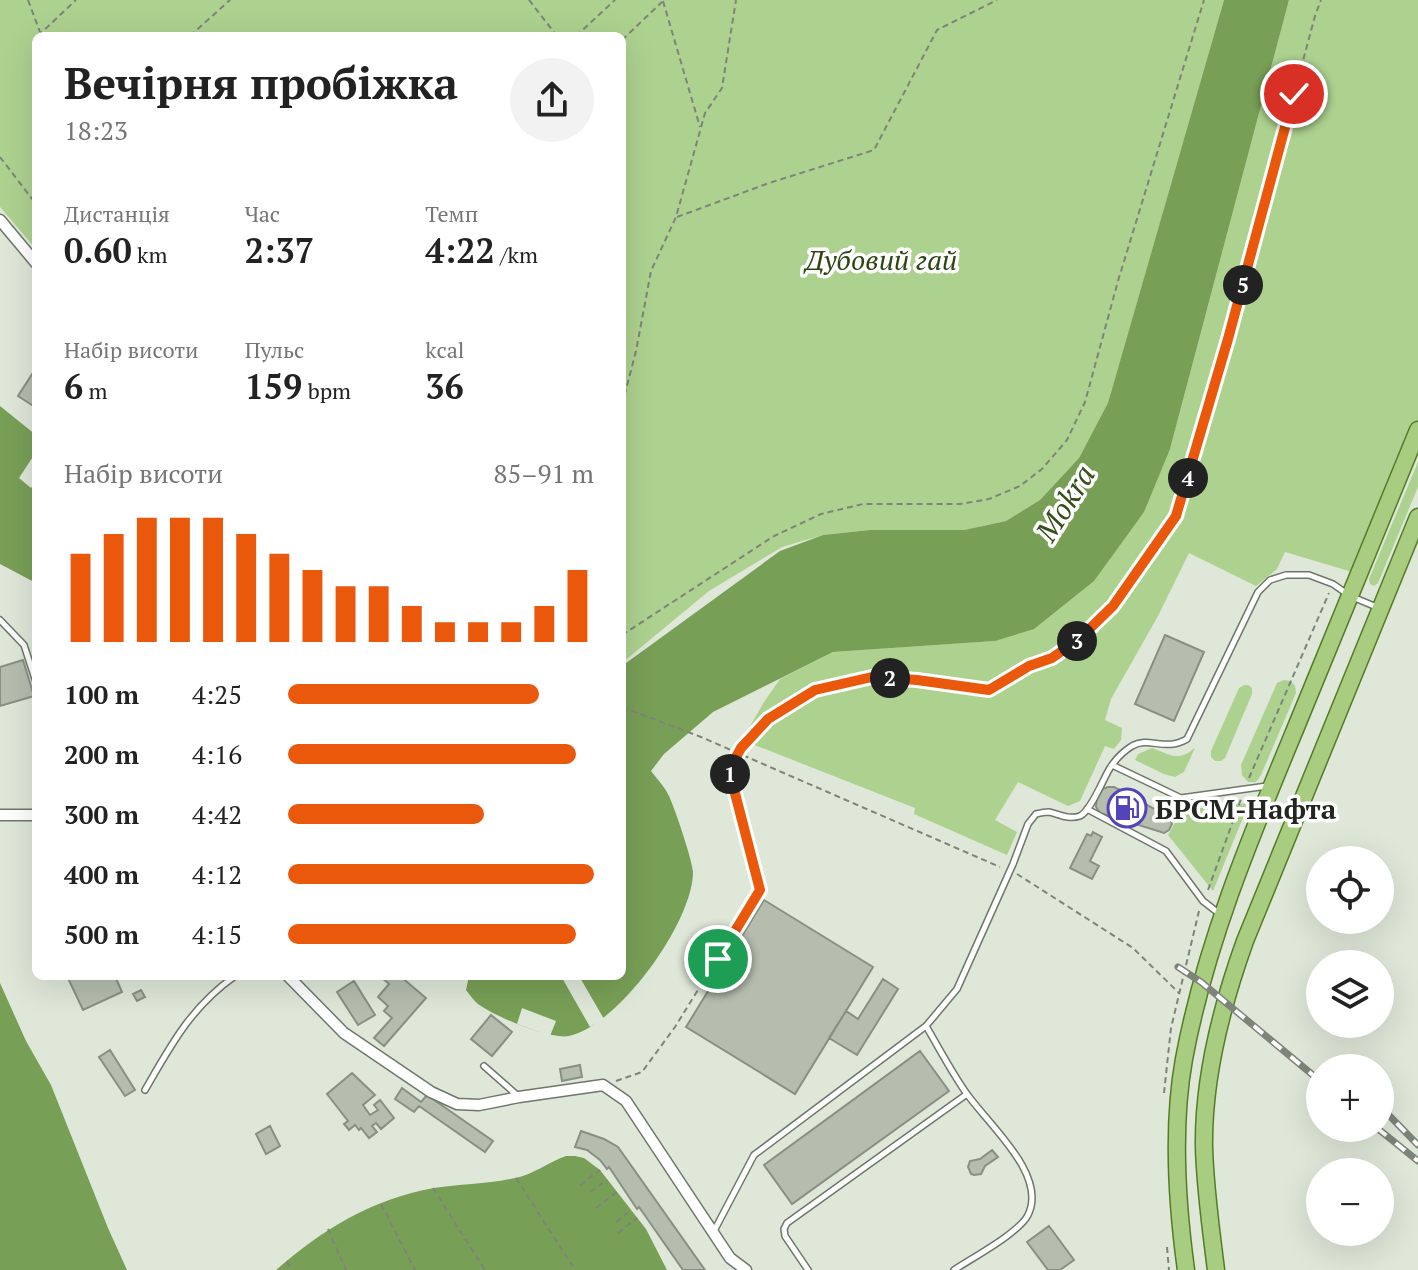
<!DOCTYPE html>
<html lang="uk">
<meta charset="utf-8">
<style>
body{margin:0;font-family:"PT Serif",serif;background:#f2f2f2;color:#222;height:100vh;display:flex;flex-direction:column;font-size:30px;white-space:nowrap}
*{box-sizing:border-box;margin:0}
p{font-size:26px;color:#767676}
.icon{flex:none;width:44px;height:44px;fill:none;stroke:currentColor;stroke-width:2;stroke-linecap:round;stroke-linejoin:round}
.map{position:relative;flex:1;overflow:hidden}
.panel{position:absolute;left:32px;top:32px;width:594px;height:948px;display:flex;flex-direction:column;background:#fff;border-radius:12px;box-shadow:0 8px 32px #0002}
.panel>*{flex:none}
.fabs{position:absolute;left:1306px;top:846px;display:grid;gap:16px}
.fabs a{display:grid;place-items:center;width:88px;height:88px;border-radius:50%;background:#fff;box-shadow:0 8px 32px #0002;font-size:40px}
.pin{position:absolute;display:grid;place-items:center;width:68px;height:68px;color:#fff;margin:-34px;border:4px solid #fff;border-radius:50%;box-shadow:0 2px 8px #0007}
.km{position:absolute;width:40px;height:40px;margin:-20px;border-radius:50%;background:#222;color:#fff;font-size:22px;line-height:40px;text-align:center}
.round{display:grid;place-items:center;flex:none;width:84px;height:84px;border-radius:42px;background:#f2f2f2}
.head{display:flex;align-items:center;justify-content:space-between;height:136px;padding:0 32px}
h1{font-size:44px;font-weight:700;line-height:60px}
.metrics{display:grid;grid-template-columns:repeat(3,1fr);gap:12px;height:136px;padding:8px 32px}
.metrics div{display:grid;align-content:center}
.metrics b{font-size:34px;font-weight:700}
.metrics small{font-size:22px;font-weight:400}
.metrics p{font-size:22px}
.chart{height:224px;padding:16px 32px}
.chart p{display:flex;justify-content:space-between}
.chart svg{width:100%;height:144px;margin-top:8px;stroke:#ea580c;stroke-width:6}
ul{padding:0 32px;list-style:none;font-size:26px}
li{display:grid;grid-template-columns:128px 96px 1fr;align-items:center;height:60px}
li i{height:20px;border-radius:10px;background:#ea580c}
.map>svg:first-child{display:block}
.green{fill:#add28f}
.water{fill:#789f56}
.pier{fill:#dee7d8}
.building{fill:#b4bdae;stroke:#889083;stroke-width:2}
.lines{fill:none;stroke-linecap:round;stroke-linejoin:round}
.service-casing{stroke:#6f776a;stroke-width:8}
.minor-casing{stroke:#6f776a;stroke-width:13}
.primary-casing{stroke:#547c28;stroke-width:19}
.path{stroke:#7e8479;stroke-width:2;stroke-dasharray:6 4;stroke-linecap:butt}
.service{stroke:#fff;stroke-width:5}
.minor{stroke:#fff;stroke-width:10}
.primary{stroke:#a8cc80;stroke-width:16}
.rail-casing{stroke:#7e8479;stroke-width:7}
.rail{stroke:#fff;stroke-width:4;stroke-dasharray:12;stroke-linecap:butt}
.route-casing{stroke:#fff;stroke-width:16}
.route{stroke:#ea580c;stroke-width:10}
.labels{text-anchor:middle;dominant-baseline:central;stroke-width:7;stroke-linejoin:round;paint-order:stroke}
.park-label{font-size:28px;font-style:italic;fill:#2d4713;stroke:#fff}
.poi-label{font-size:28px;font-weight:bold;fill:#232620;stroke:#fff;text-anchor:start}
.water-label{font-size:30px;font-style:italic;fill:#354f1b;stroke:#fff}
</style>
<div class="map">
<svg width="1418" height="1270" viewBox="0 0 1418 1270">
<rect width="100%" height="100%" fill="#dee7d8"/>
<!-- green -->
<path class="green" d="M0,0H1224L1108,404L1079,458L1040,500L1006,521L964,530H870L823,535L782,547L709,591L622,663V36H36V249L0,207Z
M1289,0H1418V433L1359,574L1285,552L1277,569L1256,586L1189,553L1158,616L1111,699L1105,720L1122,728L1121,740L1114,749L1105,746L1080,801L1068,806L1018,782L995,820L1017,832L1007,855L914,814L915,808L742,740L764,702L780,679L833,652L995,641L1170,449Z
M1418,462V487L1378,583L1374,586L1370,584L1369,579Z
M1284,680L1291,681L1295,686L1296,693L1261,775L1256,782H1248L1242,775L1241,765L1277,683Z
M1244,685H1248L1252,688V694L1225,758L1221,761H1215L1211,757V751L1239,688Z
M1152,748C1171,755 1178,762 1195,748L1184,772L1175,777L1164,774L1135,760L1138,754Z
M1249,803L1213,891L1168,835L1182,810Z"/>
<!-- water -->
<path class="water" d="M1224,0H1289L1170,449L1144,512L1094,581L1034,629L995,641L833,652L713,712L664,754L651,771C657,779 665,787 669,796C675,809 692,859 693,872C693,922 619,1025 569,1036C550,1040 494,1016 478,1004C474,1001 470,995 466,990L469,976H622V666L780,551L823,535L870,530H964L1006,521L1040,500L1079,458L1108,403Z
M0,406L36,435V583L0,564Z
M0,983L26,1041L51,1085L108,1228L127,1270H0Z
M566,1156H575L584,1158L600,1170L646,1229L667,1270H276C323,1229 372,1199 434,1188C460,1184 489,1184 515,1178C532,1175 549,1162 566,1156Z"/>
<!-- pier -->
<path class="pier" d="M36,452V482L31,488L19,478Z
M561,976H579L604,1019L590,1027Z
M522,1008L556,1021L550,1036L517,1024Z"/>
<!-- building -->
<path class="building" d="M36,368V406L35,407L18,396Z
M1165,635L1204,652L1174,721L1135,704Z
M23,660L34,696L0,706V667Z
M1108,787H1114L1124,792L1170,818L1172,824L1169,830L1164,833L1100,813L1096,807L1097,795L1102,789Z
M1093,832L1102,837L1090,861L1099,866L1092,879L1070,868L1087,834L1091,836Z
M764,900L873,967L795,1094L686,1027Z
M67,976H115L122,992L83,1010Z
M380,976H400L426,998L384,1046L374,1038L392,1018L384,1011L388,1006L378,997L389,984Z
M883,979L898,989L857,1055L829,1038L846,1011L858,1019Z
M354,981L375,1015L358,1025L337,992Z
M141,990L145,997L137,1001L133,994Z
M491,1015L512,1032L492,1056L471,1039Z
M110,1050L135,1090L125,1096L99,1057Z
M920,1051L949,1091L792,1204L764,1165Z
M580,1065L582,1077L562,1081L560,1069Z
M352,1073L375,1095L363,1105L370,1115L378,1110L374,1105L380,1100L394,1118L381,1129L376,1123L372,1126L377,1132L369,1138L361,1128L359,1130L355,1125L349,1130L344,1124L348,1121L327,1094Z
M402,1088L421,1102L427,1095L493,1141L485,1152L419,1106L414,1112L395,1099Z
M270,1126L280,1146L266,1154L256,1134Z
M581,1131L604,1139L618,1147L705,1270H683L639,1207L637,1209L609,1167L607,1169L600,1160L587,1150L575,1147Z
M992,1150L998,1157L985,1166L981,1174L974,1175L971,1174L968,1167L970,1161L980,1159Z
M1049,1226L1074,1260L1060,1270H1048L1027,1242Z"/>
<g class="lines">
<!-- service casing -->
<g class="service-casing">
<path id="service" d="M0,620L24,645L36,682
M1112,765L1181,798L1267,786
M1087,809L1166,851L1203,901L1221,915
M926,1026C939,1048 952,1073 967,1094C988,1124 1048,1175 1028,1215C1019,1233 972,1258 954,1270
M484,1066L518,1096
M145,1090C171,1045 191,1007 235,976
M714,1231L754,1155L926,1026L957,989L1013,864L1028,824L1036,814C1040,813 1045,812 1049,812C1059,814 1068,820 1080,816C1091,811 1103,779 1110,768C1115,760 1124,751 1132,746C1149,736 1165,752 1187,739L1258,592L1270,580L1286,575H1309L1333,584L1350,596L1379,608
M808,1270L785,1236L784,1229L787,1223L967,1094"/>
</g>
<!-- minor casing -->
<g class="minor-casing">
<path id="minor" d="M0,220L36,263
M0,815H36
M288,976L344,1033L431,1092L457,1104L479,1105L519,1097L603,1085L626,1101L730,1258L746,1270"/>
</g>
<!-- primary casing -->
<g class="primary-casing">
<path id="primary" d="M1186,1270C1177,1204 1172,1125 1184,1059C1205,946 1250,838 1294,732C1335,631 1376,530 1418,430
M1216,1270C1211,1229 1205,1188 1204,1147C1203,1078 1222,1005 1245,941L1418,517"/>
</g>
<!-- path -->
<path class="path" d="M28,0L40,32
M529,0L557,36
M663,1L700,127
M44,36L41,33L76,0
M190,36L230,0
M576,36L615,0
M622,40L662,2
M0,157L36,204
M677,217L769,183L874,150L937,30L997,0
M622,405L636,351L651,271L676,217L705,113L722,88L736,0
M622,635L774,536L821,514L863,504H960L989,499L1020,486L1042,469L1067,440L1085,402L1118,281L1204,0
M622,707L701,737L1000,867
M1249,778L1329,593
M1017,874L1133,948L1179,993
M1208,890L1241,799
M616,1081L642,1072L675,1027L760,890L729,770L741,748L768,719L815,690L872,677L917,680L989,690L1029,666L1052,658L1079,639L1113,606L1176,516L1228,339L1315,16L1321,0
M1164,1093L1171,1028L1199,911
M516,1178L575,1270
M580,1185L600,1170
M433,1188L485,1270
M590,1192L607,1180
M381,1204L415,1270
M596,1208L617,1192
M616,1222L631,1210
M328,1229L346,1270
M618,1233L637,1218
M1167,1247L1169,1270
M287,1261L291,1270"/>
<!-- service -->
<use href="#service" class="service"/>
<!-- minor -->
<use href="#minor" class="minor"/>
<!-- primary -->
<use href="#primary" class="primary"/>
<!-- rail casing -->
<g class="rail-casing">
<path id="rail" d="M1178,967L1201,982L1320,1081
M1380,1106L1418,1145
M1377,1128L1418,1161"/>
</g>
<!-- rail -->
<use href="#rail" class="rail"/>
</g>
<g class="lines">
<!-- route casing -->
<g class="route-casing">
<path id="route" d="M718,959L760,890L729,770L741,748L768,719L815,690L872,677L917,680L989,690L1029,666L1052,658L1079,639L1113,606L1176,516L1228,339L1294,94"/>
</g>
<!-- route -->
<use href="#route" class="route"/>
</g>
<!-- icons -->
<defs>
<g id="fuel-ring" transform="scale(2)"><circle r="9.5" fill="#fff" stroke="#5245bc" stroke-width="1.5"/><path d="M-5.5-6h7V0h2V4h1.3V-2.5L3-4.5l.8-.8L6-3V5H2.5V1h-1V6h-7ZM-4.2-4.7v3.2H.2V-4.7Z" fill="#5245bc"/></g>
</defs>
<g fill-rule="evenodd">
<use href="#fuel-ring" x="1127" y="808"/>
</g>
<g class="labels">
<!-- park labels -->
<g class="park-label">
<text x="881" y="259">Дубовий гай</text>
</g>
<!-- poi labels -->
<g class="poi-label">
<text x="1155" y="808">БРСМ-Нафта</text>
</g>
<!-- water labels -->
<g class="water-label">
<text transform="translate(1065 503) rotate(-58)">Mokra</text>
</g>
</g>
</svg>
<div class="fabs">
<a><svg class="icon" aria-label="locate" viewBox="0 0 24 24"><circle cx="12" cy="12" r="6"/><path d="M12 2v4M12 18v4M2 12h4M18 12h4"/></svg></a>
<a><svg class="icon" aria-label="layers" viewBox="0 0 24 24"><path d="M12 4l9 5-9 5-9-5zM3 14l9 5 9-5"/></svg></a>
<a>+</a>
<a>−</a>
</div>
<div class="pin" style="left:718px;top:959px;background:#1e9e55"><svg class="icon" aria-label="arrive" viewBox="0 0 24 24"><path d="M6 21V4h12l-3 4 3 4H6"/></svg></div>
<div class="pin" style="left:1294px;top:94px;background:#d93025"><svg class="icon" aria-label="check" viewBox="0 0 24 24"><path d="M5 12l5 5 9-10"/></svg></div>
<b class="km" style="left:730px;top:774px">1</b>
<b class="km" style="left:890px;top:678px">2</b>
<b class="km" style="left:1077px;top:641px">3</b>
<b class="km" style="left:1188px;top:478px">4</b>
<b class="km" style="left:1243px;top:285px">5</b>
<section class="panel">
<div class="head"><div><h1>Вечірня пробіжка</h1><p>18:23</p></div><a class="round"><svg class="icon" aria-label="share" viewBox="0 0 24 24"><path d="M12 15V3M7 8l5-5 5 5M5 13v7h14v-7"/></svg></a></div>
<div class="metrics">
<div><p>Дистанція</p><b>0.60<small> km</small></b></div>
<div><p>Час</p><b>2:37</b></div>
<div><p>Темп</p><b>4:22<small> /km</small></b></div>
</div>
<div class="metrics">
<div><p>Набір висоти</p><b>6<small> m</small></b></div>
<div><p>Пульс</p><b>159<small> bpm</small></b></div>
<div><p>kcal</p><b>36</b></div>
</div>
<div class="chart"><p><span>Набір висоти</span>85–91 m</p>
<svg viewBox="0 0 160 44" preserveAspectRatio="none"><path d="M5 44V17M15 44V11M25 44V6M35 44V6M45 44V6M55 44V11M65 44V17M75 44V22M85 44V27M95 44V27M105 44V33M115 44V38M125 44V38M135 44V38M145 44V33M155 44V22"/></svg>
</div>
<ul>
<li><b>100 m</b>4:25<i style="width:82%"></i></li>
<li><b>200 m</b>4:16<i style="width:94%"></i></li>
<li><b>300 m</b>4:42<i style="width:64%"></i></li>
<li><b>400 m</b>4:12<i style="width:100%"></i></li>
<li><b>500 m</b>4:15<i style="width:94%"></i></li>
</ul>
</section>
</div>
